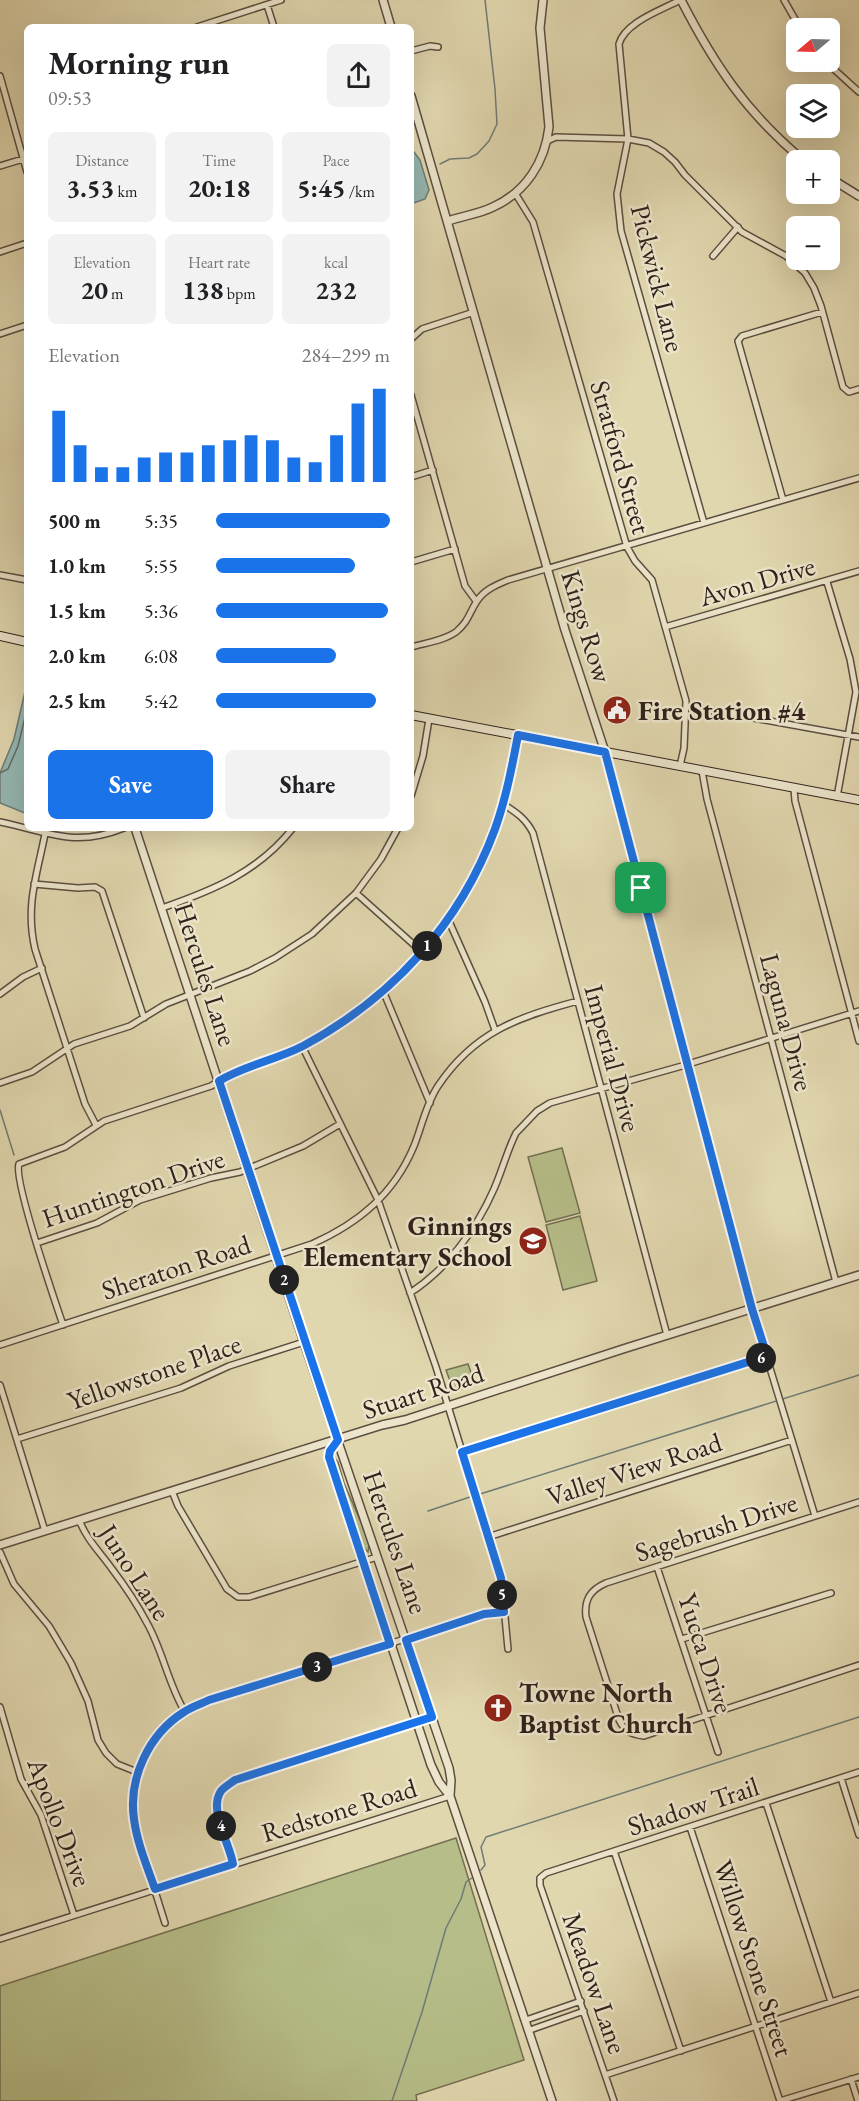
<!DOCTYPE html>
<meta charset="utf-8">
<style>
body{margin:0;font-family:"EB Garamond",serif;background:#f2f2f2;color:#202124;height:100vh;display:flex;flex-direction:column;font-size:22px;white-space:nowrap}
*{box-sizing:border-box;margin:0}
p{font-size:20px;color:#757577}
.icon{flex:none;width:33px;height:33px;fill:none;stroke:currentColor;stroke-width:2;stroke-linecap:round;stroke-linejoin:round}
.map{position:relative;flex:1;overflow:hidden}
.sheet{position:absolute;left:24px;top:24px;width:390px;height:807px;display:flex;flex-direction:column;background:#fff;border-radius:9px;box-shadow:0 6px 24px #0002}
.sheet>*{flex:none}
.needle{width:39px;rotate:251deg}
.tools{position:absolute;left:786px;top:18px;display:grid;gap:12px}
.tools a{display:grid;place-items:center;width:54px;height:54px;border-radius:9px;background:#fff;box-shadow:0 6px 24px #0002;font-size:30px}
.pin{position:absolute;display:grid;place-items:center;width:51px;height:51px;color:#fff;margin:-26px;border-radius:12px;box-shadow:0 3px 9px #0006}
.km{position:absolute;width:30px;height:30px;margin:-15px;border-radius:50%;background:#222;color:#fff;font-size:16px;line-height:30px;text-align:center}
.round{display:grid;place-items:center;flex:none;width:63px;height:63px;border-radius:9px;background:#f2f2f2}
.head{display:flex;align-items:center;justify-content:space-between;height:102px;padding:0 24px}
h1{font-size:33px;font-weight:700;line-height:45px}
.metrics{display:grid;grid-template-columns:repeat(3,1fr);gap:9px;height:102px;padding:6px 24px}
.metrics div{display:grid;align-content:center;border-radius:9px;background:#f2f2f2;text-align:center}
.metrics b{font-size:26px;font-weight:700}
.metrics small{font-size:16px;font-weight:400}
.metrics p{font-size:16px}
.chart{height:168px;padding:12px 24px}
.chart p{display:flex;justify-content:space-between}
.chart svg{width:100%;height:108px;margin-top:6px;stroke:#1a73e8;stroke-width:6}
.button{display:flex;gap:12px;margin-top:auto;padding:12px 24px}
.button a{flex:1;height:69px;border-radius:9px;background:#1a73e8;color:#fff;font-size:24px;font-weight:700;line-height:69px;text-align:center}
.button a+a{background:#f2f2f2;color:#202124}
ul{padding:0 24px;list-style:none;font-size:20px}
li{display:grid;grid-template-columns:96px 72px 1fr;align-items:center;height:45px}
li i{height:15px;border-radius:8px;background:#1a73e8}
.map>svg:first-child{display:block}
.green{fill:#b6bd88;stroke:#736f52;stroke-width:1.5}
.water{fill:#96b8b3;stroke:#6d7c76;stroke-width:1.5}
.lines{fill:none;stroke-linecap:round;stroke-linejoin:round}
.shore{stroke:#636c67;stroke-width:1.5}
.stream{stroke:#6d7c76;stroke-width:1.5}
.minor-casing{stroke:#5c4e40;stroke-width:8}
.tertiary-casing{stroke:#5c4e40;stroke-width:10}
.secondary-casing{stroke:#30211b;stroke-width:10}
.minor{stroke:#ece5cb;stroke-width:5}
.tertiary{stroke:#ece5cb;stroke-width:7}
.secondary{stroke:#ece5cb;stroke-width:8}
.route-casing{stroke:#fff;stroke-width:12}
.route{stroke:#1a73e8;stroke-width:8}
.labels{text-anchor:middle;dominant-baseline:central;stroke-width:5;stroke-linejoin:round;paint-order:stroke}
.street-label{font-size:27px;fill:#30211b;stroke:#ece5cb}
.poi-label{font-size:27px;font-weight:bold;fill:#30211b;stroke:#ece5cb;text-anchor:start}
</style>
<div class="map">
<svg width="859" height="2101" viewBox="0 0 859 2101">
<rect width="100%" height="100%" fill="#e1d7af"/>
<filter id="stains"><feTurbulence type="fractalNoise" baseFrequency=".00333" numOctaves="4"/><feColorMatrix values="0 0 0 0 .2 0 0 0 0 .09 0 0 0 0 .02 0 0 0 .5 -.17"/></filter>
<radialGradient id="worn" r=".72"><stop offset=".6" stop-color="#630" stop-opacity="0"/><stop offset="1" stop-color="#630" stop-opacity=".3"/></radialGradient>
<!-- green -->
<path class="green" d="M562,1148L580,1213L546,1222L528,1157Z
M580,1216L597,1281L563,1290L546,1225Z
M468,1364L475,1384L454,1392L446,1370Z
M334,1457L338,1462L344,1483L367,1536L369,1545L368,1552L364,1548L334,1469Z
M456,1838L524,2060L416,2095L417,2101H0V1986Z"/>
<!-- water -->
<path class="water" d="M411,148L420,160L429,190L425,199L411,204Z
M27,683V814L0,803V773L14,739Z"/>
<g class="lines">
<!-- shore -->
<path class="shore" d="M0,773L8,769L18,746L27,709"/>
<!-- stream -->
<path class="stream" d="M440,164L450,159L469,158L477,154L489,141L497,124L495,89L485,0
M0,1110L14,1155
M477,1495L859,1375
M428,1511L473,1496
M481,1870L485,1865L481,1847L486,1837L859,1717
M392,2101L422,2012L446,1928L461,1899L466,1882L472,1878"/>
<!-- minor casing -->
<g class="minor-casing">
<path id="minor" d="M680,0C662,10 625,22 619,44L628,139L617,194L621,231L704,523
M784,0L800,28
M267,5L274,27
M197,27L281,0
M411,51L430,46L438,47
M826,62L859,92
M0,76L27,172
M547,141L556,137L628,139L649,143L664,152L675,162L685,175L742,232L786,256L805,273L814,288L821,306L843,387L849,392L859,389
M0,166L23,159
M515,193L533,222L627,547L635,561L652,580L686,701L684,748L680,766
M0,252L27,243
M713,256L738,227
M0,334L27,325
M411,339L422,329L474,312
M411,395L465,586L476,601
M411,477L433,470
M783,500L738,341L742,336L822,312
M411,562L455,549
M0,575L27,580
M827,582L850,659L856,692L837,797
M665,627L859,571
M411,647C425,643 443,641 456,632C469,621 469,613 477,601C484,590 496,585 508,580L859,478
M687,706L859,737
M605,752L752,1309L815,1516
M702,771L707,799L836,1282
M794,789L795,801L859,1041
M411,796L423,756L429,719
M503,804C516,812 526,819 533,833L667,1335
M0,822C49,832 74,848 124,828
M45,834C37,875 25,906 35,949L85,1104L96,1125
M34,884L78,888L95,887L102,891L144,1018
M356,893L422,952
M162,908C214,890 258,872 293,828
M448,919L485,1002L495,1030
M384,993L430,1103
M0,994L23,977L42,968
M302,1046L378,1200L436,1367L497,1565L502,1585L508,1649
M0,1083L32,1072L74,1044L130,1026L166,1004L250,971L275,958L312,934L356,893L381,859L398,828
M37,1243L97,1223L140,1200L211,1178L240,1172L303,1146L340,1124
M410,1293C447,1269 476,1230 494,1189C502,1171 507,1151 516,1133L537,1111L550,1103L682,1066L859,1011
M63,1325C55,1301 13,1180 19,1164L65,1147L104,1121L211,1086L229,1075L282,1056L342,1023L384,993L410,966L461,901L495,829L510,777L518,735
M0,1345L312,1244C359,1223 394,1194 414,1146C422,1126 426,1104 438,1086C474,1032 518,1017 578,1001
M0,1385L45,1531
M17,1439L181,1388L229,1366L304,1342
M463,1452L767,1356
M172,1491L178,1506L227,1589L238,1597H249L377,1557
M859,1502L606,1583C590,1590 584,1600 586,1617L619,1720C625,1732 631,1734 644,1736L859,1665
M79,1520C87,1540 100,1552 112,1569C125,1586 137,1604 147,1623C163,1651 168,1684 185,1712
M488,1537L792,1440
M0,1552L14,1584L49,1626L71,1663L88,1701L98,1740L106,1753L117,1764L137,1772
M657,1567L718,1752
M682,1639L831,1593
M0,1707L21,1779L41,1815L74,1915
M841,1778L859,1835
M766,1803L831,2002
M690,1827L780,2101
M614,1851L681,2051
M233,1864C229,1844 208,1810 221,1792C224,1787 230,1783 235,1780L432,1717
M165,1923C160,1907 155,1891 150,1875C134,1829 123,1793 150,1748C158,1734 170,1721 184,1712C192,1707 201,1704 209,1700L485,1614L504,1612
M0,1939L450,1796
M526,2020L581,2001
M530,2030L584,2011
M605,2075L859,1993
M851,2079L858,2101
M614,2101L540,1885V1878L546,1873L859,1772
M780,2101L859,2077"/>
</g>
<!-- tertiary casing -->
<g class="tertiary-casing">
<path id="tertiary" d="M383,0L391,27
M681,0C715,66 746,112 803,160
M411,96L565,630L605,752
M830,178L859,196
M448,221C462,216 479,214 493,207C526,192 545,162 549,127L540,28L543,0
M135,828L304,1342L449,1768L451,1780L450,1796
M337,1442L329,1451V1457L431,1765L439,1782L450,1796L552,2101
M0,1545L382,1425L405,1420L623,1349L859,1275"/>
</g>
<!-- secondary casing -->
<g class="secondary-casing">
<path id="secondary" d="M0,636L27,642
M411,715L859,800"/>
</g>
<!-- minor -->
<use href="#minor" class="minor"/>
<!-- tertiary -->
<use href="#tertiary" class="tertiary"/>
<!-- secondary -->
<use href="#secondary" class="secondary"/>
</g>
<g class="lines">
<!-- route casing -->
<g class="route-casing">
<path id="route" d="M518,735L605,752L752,1309L767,1356L462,1452L501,1578L504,1612L484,1614L406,1640L432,1717L235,1780C231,1783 224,1787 221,1791C208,1810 230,1844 233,1864L155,1889C147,1866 137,1843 134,1819C128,1778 149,1734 184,1712C191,1707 201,1704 209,1700L390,1644L329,1457L330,1451L338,1440L219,1081C245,1065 276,1060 303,1046C392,998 460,924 495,829C506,798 512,767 518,735Z"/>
</g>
<!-- route -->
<use href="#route" class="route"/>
</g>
<!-- icons -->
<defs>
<g id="civic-disc" transform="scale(1.5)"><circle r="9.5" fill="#8f2418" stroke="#ece5cb"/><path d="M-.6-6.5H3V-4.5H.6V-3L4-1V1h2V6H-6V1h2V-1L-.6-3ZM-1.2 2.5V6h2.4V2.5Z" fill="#fff"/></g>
<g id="school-disc" transform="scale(1.5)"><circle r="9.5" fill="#8f2418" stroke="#ece5cb"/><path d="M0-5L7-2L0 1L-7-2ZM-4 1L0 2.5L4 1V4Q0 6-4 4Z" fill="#fff"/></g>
<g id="church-disc" transform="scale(1.5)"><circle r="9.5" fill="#8f2418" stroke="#ece5cb"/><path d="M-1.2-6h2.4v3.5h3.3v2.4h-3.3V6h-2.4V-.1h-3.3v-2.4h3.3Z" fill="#fff"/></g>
</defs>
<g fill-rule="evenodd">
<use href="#civic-disc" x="617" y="710"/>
<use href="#school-disc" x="533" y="1241"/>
<use href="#church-disc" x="498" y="1708"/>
</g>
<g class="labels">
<!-- street labels -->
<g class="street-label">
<text transform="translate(658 278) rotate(76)">Pickwick Lane</text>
<text transform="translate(621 457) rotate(74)">Stratford Street</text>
<text transform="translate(757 581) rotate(-16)">Avon Drive</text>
<text transform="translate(587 626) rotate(73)">Kings Row</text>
<text transform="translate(206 974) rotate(72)">Hercules Lane</text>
<text transform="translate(787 1022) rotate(75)">Laguna Drive</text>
<text transform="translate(613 1058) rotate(75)">Imperial Drive</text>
<text transform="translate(133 1188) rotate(-19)">Huntington Drive</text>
<text transform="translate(176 1267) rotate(-18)">Sheraton Road</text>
<text transform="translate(154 1372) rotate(-19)">Yellowstone Place</text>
<text transform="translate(423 1391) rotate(-18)">Stuart Road</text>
<text transform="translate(634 1469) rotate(-18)">Valley View Road</text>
<text transform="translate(716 1527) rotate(-18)">Sagebrush Drive</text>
<text transform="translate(396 1542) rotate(71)">Hercules Lane</text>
<text transform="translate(135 1572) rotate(57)">Juno Lane</text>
<text transform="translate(706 1653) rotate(72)">Yucca Drive</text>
<text transform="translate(693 1806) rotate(-18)">Shadow Trail</text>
<text transform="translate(339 1810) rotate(-17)">Redstone Road</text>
<text transform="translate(60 1822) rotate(69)">Apollo Drive</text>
<text transform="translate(754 1958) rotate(72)">Willow Stone Street</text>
<text transform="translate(595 1983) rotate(71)">Meadow Lane</text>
</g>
<!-- poi labels -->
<g class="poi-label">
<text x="638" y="710">Fire Station #4</text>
<text x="512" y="1225" text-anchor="end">Ginnings<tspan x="512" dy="31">Elementary School</tspan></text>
<text x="519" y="1692">Towne North<tspan x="519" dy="31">Baptist Church</tspan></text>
</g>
</g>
<rect width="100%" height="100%" filter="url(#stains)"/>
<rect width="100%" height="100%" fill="url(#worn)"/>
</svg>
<div class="tools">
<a><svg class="needle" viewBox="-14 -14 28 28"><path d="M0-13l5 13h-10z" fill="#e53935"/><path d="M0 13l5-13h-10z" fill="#757577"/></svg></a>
<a><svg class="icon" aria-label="layers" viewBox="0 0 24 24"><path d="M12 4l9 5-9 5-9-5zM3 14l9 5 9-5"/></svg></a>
<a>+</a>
<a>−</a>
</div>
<div class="pin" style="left:641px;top:888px;background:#1e9e55"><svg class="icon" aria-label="arrive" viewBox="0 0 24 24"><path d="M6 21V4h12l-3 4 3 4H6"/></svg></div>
<b class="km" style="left:427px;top:946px">1</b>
<b class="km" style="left:284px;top:1280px">2</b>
<b class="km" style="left:317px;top:1667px">3</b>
<b class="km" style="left:221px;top:1826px">4</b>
<b class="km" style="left:502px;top:1595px">5</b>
<b class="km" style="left:761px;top:1358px">6</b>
<section class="sheet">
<div class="head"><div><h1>Morning run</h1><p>09:53</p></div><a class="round"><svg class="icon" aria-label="share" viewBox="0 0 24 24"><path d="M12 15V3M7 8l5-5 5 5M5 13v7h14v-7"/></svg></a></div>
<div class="metrics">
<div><p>Distance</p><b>3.53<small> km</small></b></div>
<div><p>Time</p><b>20:18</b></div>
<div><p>Pace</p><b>5:45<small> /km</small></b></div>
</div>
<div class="metrics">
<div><p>Elevation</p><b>20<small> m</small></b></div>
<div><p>Heart rate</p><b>138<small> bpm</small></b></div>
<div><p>kcal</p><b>232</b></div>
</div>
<div class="chart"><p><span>Elevation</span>284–299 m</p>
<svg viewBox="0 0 160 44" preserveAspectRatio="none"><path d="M5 44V15M15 44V29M25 44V38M35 44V38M45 44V34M55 44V32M65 44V32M75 44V29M85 44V27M95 44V25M105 44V27M115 44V34M125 44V36M135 44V25M145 44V12M155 44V6"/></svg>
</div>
<ul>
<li><b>500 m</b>5:35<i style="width:100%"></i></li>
<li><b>1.0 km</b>5:55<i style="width:80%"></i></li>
<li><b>1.5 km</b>5:36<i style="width:99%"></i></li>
<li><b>2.0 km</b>6:08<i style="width:69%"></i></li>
<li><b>2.5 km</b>5:42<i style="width:92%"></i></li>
</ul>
<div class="button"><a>Save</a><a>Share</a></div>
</section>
</div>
